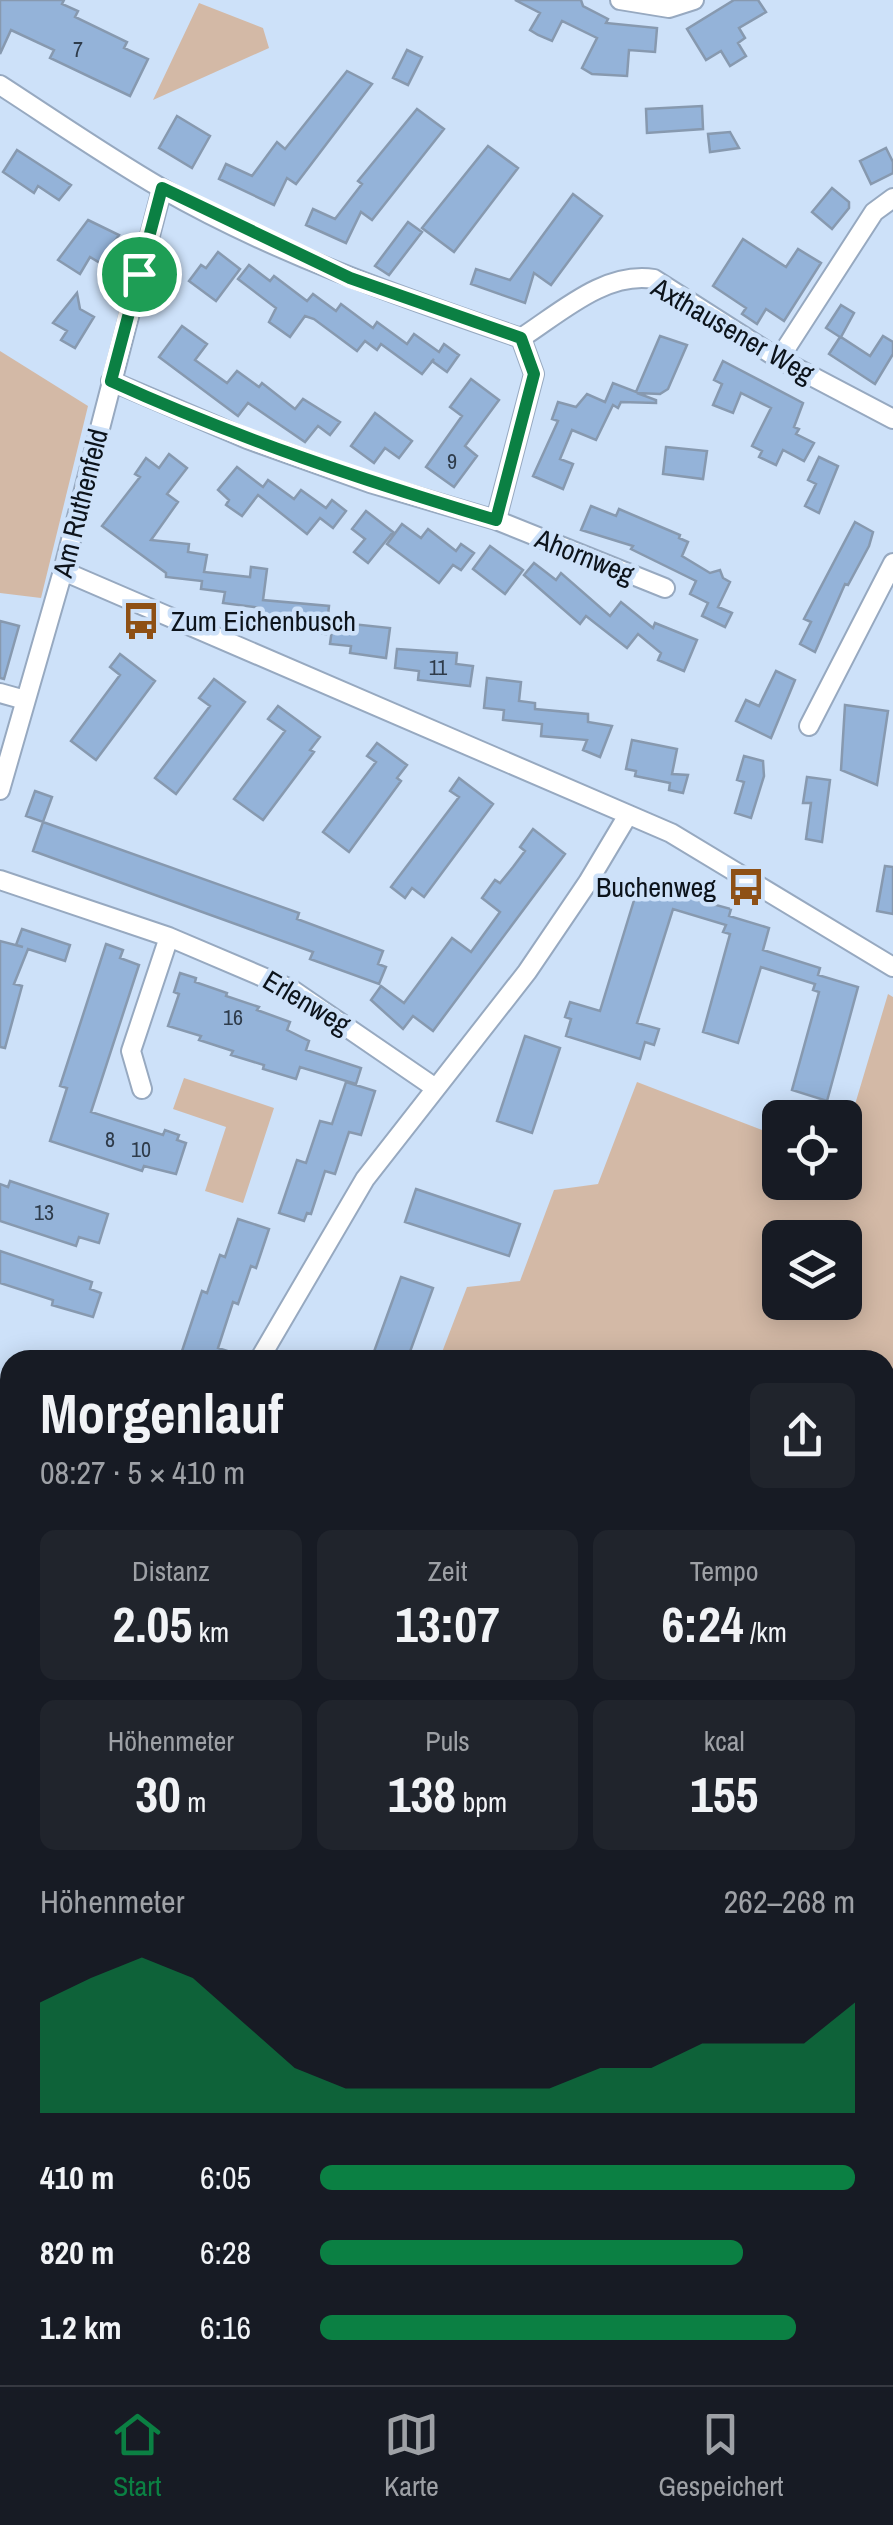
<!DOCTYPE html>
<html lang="de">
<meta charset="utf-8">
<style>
body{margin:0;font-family:"Archivo Narrow",sans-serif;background:#20242c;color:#f1f3f6;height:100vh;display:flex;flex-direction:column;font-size:38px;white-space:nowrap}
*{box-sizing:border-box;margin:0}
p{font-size:32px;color:#9ea1a6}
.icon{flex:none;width:55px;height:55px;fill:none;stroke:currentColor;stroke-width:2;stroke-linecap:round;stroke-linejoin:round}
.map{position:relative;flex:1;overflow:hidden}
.panel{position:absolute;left:0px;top:1350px;width:895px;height:1035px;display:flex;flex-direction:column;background:#171b24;border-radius:30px 30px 0 0;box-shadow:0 5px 25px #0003}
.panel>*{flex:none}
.buttons{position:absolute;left:762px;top:1100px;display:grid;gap:20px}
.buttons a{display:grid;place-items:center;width:100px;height:100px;border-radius:15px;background:#171b24;box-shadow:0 5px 25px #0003;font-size:50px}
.pin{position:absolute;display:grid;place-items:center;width:85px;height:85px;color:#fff;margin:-42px;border:5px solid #fff;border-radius:50%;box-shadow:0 2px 10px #0007}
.round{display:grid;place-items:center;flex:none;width:105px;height:105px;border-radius:15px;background:#20242c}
.overview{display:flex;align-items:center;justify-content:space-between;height:170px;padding:0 40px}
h1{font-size:55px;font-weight:700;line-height:75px}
.stats{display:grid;grid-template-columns:repeat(3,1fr);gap:15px;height:170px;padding:10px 40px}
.stats div{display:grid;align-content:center;border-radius:15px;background:#20242c;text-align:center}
.stats b{font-size:50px;font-weight:700}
.stats small{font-size:28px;font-weight:400}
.stats p{font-size:28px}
.chart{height:280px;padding:20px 40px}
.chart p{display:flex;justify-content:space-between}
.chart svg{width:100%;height:180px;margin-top:10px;fill:#0b8043;opacity:.7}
ul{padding:0 40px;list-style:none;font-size:32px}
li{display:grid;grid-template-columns:160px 120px 1fr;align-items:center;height:75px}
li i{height:25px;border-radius:12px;background:#0b8043}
.tab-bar{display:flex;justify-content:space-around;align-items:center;height:140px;border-top:2px solid #363941;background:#171b24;font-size:28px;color:#9ea1a6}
.tab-bar a{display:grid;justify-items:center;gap:5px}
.tab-bar .current{color:#0b8043}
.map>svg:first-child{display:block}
.green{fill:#d3b9a6;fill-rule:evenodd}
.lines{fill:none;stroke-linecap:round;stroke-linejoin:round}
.stream{stroke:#cca384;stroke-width:6}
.building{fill:#94b3d9;stroke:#8799af;stroke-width:2.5}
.lane-casing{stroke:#97a9c0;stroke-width:14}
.street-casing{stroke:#97a9c0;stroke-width:22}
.lane{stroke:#fff;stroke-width:9}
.street{stroke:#fff;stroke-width:18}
.route-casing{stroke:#fff;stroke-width:20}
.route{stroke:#0b8043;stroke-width:12}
.labels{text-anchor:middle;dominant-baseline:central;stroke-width:9;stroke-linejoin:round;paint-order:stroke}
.number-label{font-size:22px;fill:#2e3b4a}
.street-label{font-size:28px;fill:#0c131b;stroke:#cde1f9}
.poi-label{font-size:28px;fill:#0c131b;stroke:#cde1f9;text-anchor:start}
</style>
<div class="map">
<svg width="893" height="2385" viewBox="0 0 893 2385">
<rect width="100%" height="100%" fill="#cde1f9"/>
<!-- green -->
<path class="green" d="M199,3L263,28L269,48L153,100Z
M0,351L88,406L41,598L0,593Z
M888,994L893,997V1608L885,1620V1360H439L467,1287L520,1281L554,1190L598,1184L637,1082L780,1137V1182H845V1138ZM780,1238H845V1302H780Z
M184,1078L274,1108L243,1203L205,1191L226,1127L173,1109Z"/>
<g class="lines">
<!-- stream -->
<path class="stream" d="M0,2147L10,2151
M24,2385L28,2375"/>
</g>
<!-- building -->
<path class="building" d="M0,0H64L62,4L78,11L75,17L127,42L124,48L148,59L130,96L50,58L54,50L11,30L0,54Z
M515,0H581L583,6L608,19L606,23L657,28L655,52L629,50L627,76L592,74L582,68L597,38L562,21L552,41L538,35L530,30L540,13Z
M734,0H758L766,12L739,28L745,38L738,43L746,56L730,66L721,51L706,60L687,29Z
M407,50L422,57L408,85L393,78Z
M347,71L372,84L296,184L287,178L274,205L219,179L226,164L252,176L277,142L285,149Z
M702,106L703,129L647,133L646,109Z
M417,109L444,129L372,220L361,212L346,243L306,225L313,209L335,219L362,184L358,181Z
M177,116L210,136L192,168L159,148Z
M730,132L739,148L710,152L708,134Z
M488,146L518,168L454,252L422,228Z
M886,148L893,162V173L871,184L860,161Z
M17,150L71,185L59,200L38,186L34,193L3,172Z
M832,188L849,202V208L832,229L812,212Z
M573,194L602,216L551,285L534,273L525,303L471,284L476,269L510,280Z
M88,220L119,235L100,263L90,257L80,274L58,260Z
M408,222L422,232L389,275L375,266Z
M743,239L786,267L798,249L821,263L784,321L766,309L757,324L742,314L746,308L713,286Z
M218,252L240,269L216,301L189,281L201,265L206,268Z
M249,265L270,281L274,276L307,301L313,294L336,311L341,304L373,328L377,322L407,344L414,334L439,352L444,344L459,355L447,372L432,361L434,359L422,374L381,344L377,350L365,341L357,351L314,319L305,316L290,337L269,322L276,308L238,279Z
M77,293L80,309L94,317L75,348L61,340L67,331L53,323Z
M841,305L854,313L841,337L870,356L883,336L893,342V354L875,384L829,354L840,337L826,328Z
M182,326L207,344L195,360L227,383L237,371L259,387L262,383L295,409L303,399L340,422L330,435L318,426L305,442L248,403L238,416L159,357Z
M660,336L687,345L668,389L660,394L637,393L656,400V403L621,402L618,408L613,405L596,440L572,430L560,459L573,464L563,489L533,476L558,421L552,419L558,402L576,407L587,394L605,402L613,383L636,392Z
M723,361L803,403L794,427L799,429L796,434L814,443L804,461L783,450L776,465L759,457L762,451L752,446L771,408L741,393L733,413L713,405L722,384L714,380Z
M471,379L499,400L465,446L477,456L454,487L426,467L462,416L450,407Z
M375,413L412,441L399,458L385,448L374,463L351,446Z
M666,447L707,451L703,479L663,474Z
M169,454L187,468L167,494L178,502L151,540L189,544L188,552L207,555L204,572L250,577L251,567L267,569L263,600L329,606L326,634L289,629L290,622L259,618L261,608L223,603L225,592L201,589L202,581L166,577V573L102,526L140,477L135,474L146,458L159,468Z
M819,457L838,466L819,513L805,506L816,484L808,480Z
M237,467L263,487L268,480L294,499L301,490L326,508L332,500L346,511L333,528L320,518L307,534L258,495L242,516L226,505L229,500L218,490Z
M591,506L616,516L619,509L680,535L679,538L688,542L682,556L710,573L720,570L723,578L730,582L718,607L732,613L725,627L702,616L708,603L690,594L696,581L631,549L633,546L581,530Z
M366,511L393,532L368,563L354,552L365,539L352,529Z
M855,522L873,532L869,546L848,585L845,584L815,652L800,644L811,622L804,619Z
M402,524L421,538L428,529L456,551L461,544L474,553L461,570L453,565L439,583L387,544Z
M490,546L523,570L505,594L473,569Z
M534,563L556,580L561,573L610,616L621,602L653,628L655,623L697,640L684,671L658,660L661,653L638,634L627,648L586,616L580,624L524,575Z
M0,621L19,626L4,679L0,678Z
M333,622L390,628L386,658L350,653L351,646L330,644Z
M397,649L457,653L456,664L473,666L470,686L418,680L419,671L395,668Z
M120,654L155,681L96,760L71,741L120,675L110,667Z
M776,671L795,680L771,738L736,721L746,700L759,706Z
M487,678L521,682L519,701L535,703V709L588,714V722L612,726L600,757L583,750L587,740L541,736L542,724L503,720L504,710L484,708Z
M214,679L245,702L176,794L155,778L210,706L199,698Z
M845,705L888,711L877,785L841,770Z
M278,706L320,737L310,750L314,752L263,820L234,799L285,731L268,719Z
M632,740L677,749L672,774L688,775L683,793L669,790L670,783L635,776L636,771L626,769Z
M377,743L407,765L397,778L401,781L349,852L323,832L376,762L367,756Z
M744,756L763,761L764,776L751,818L735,813L744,782L737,780Z
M807,777L830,780L822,842L806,839L811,803H803Z
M459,778L493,804L424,897L412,888L405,898L391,887L459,797L450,791Z
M35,791L52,797L43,822L26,816Z
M43,822L299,913L297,919L383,951L378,964L386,967L379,984L310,959L313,952L33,851Z
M533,829L565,854L433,1031L413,1016L403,1029L371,1000L381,986L404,1003L452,938L471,952L500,912L482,898L495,880L500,883L513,867L525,851L520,847Z
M885,866L893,867V914L877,911Z
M639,884L731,909L729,916L769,928L763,950L820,968L818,975L858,987L827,1101L792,1090L819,992L813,990L815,984L761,967L738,1043L703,1032L730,934L723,932L726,925L673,909L637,1023L659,1029L654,1045L645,1042L640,1059L566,1036L571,1019L565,1017L570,1002L600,1011Z
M22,929L70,945L65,961L28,949L14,984L22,986L5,1048L0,1047V941L23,947L16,945Z
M106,944L123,950L120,958L139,965L91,1112L163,1135L165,1130L179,1135L177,1140L186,1143L176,1174L144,1166L142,1171L50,1141L67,1088L60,1086Z
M180,973L196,978L195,982L227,993L226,996L259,1007L257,1010L290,1022L287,1030L309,1041L306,1050L361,1068L356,1084L300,1067L296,1079L263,1069L264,1065L231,1055L233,1051L199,1040L201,1036L168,1026L179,994L174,992Z
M525,1036L560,1048L532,1133L497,1121Z
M346,1082L375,1091L361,1135L349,1132L335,1174L325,1171L311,1214L307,1213L304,1221L279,1213L297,1160L306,1163L320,1121L332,1124Z
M10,1181L108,1214L99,1243L79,1237L76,1246L0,1221V1184L8,1187Z
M416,1189L520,1224L509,1256L405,1222Z
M238,1219L269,1229L256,1268L251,1266L238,1304L233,1302L218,1348L246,1357L245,1360H179L202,1291L207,1293L220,1255L225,1257Z
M0,1251L92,1282L90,1289L101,1293L93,1317L52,1305L53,1300L0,1283Z
M401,1277L433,1288L407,1360H371Z"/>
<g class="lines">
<!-- lane casing -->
<g class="lane-casing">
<path id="lane" d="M0,1416L10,1420
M659,2385L664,2375
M885,2385L893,2365"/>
</g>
<!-- street casing -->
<g class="street-casing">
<path id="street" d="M620,0L669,8L694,0
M0,85C54,120 106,156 161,188C274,253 398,296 521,338
M779,359L874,212L893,198
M111,381L247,439L370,483L496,520L665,588
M496,520L534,374L521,338C560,313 605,271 654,279L779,359L893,419
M63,571L671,833L893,967
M0,693L25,700
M809,726L893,563
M0,790L63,571L162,189
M0,880L169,937L291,989L434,1087
M142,1089L131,1051L169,937
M259,1360L365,1179L527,972L588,882L628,815
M0,1609L10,1612
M0,1835L10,1838
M0,2031L10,2035
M885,2162L893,2164
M0,2188L10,2161
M486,2375L498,2385
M149,2385L153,2375"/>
</g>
<!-- lane -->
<use href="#lane" class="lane"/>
<!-- street -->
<use href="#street" class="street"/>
</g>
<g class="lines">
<!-- route casing -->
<g class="route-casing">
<path id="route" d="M162,188L350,278L521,338L534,374L496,520C365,481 236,438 111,381Z"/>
</g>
<!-- route -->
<use href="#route" class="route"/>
</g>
<!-- icons -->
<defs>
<g id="bus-bare" transform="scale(3)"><path d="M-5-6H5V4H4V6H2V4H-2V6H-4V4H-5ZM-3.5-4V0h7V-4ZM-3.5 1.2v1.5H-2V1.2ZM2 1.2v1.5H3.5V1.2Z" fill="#8e5015" stroke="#cde1f9" stroke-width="2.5" paint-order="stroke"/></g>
</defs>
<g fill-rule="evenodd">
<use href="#bus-bare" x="141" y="621"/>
<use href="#bus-bare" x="746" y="887"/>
</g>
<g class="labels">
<!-- number labels -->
<g class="number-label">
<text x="78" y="49">7</text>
<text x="452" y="461">9</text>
<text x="438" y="667">11</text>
<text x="233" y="1017">16</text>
<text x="110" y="1139">8</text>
<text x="141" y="1149">10</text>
<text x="44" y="1212">13</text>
</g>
<!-- street labels -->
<g class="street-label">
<text transform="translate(733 330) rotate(30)">Axthausener Weg</text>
<text transform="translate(80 503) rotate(-76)">Am Ruthenfeld</text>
<text transform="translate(585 556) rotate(22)">Ahornweg</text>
<text transform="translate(307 1002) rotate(31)">Erlenweg</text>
</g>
<!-- poi labels -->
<g class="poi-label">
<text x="171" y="621">Zum Eichenbusch</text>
<text x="716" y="887" text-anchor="end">Buchenweg</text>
</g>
</g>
</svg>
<div class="buttons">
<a><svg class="icon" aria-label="locate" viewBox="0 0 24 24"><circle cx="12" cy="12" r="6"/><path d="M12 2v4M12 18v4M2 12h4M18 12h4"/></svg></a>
<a><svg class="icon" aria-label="layers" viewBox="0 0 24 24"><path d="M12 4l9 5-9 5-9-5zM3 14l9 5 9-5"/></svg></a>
</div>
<div class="pin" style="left:139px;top:274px;background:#1e9e55"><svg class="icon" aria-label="arrive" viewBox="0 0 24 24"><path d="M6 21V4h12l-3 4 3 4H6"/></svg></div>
<section class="panel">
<div class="overview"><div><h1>Morgenlauf</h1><p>08:27 · 5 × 410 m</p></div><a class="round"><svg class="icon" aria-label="share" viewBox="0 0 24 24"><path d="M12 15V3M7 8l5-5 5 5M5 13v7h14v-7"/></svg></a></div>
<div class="stats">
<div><p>Distanz</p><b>2.05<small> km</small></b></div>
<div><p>Zeit</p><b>13:07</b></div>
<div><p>Tempo</p><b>6:24<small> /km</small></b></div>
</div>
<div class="stats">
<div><p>Höhenmeter</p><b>30<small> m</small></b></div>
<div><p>Puls</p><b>138<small> bpm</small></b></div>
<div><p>kcal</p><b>155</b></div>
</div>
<div class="chart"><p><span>Höhenmeter</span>262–268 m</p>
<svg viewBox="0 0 160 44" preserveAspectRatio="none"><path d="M0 44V17L10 11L20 6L30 11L40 22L50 33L60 38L70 38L80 38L90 38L100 38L110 33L120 33L130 27L140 27L150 27L160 17V44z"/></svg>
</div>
<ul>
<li><b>410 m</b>6:05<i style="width:100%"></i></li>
<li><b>820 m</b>6:28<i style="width:79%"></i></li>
<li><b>1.2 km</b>6:16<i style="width:89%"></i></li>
</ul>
</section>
</div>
<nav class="tab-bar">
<a class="current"><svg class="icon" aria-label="home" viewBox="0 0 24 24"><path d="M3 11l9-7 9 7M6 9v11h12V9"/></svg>Start</a>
<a><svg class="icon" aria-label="map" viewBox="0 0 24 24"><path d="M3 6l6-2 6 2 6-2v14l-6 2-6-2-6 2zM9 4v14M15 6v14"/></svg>Karte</a>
<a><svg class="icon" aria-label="saved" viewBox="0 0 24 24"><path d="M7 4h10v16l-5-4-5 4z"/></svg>Gespeichert</a>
</nav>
